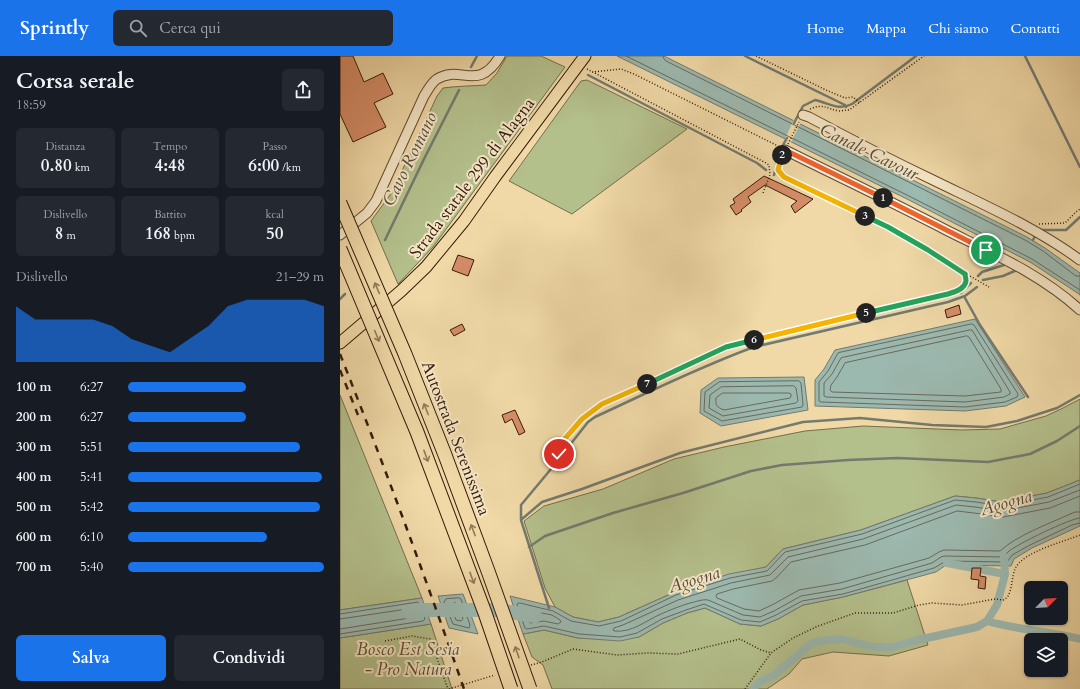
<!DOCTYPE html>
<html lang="it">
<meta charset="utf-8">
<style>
body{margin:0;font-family:Cardo,serif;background:#242831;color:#f1f3f6;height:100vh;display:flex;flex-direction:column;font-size:15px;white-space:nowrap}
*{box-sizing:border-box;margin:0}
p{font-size:13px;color:#9ea1a6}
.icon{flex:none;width:22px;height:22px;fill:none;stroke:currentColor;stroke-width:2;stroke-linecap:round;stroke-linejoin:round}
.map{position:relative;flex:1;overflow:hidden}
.sheet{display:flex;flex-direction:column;background:#171b24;width:340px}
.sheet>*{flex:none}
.needle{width:26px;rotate:66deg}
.tools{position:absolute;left:684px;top:525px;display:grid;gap:8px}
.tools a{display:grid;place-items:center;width:44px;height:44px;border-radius:6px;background:#171b24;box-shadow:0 1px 3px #0004;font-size:20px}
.pin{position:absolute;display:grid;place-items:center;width:34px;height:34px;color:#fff;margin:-17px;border:2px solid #fff;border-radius:50%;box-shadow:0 1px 4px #0007}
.km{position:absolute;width:20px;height:20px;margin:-10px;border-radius:50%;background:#222;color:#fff;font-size:11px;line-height:20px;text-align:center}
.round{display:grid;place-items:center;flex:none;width:42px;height:42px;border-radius:6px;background:#242831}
.overview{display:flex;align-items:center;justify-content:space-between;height:68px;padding:0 16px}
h1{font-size:22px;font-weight:700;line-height:30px}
.figures{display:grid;grid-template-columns:repeat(3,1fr);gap:6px;height:68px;padding:4px 16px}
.figures div{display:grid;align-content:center;border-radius:6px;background:#242831;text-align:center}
.figures b{font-size:17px;font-weight:700}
.figures small{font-size:11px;font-weight:400}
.figures p{font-size:11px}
.chart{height:112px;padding:8px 16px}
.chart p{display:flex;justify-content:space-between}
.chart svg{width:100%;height:72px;margin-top:4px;fill:#1a73e8;opacity:.7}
.cta{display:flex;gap:8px;margin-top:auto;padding:8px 16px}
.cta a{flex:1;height:46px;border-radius:6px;background:#1a73e8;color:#fff;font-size:16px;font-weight:700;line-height:46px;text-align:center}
.cta a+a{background:#242831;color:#f1f3f6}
ul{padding:0 16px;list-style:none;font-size:13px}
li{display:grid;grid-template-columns:64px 48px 1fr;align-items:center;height:30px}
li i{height:10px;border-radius:5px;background:#1a73e8}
header{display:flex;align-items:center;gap:24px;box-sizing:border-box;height:56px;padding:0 20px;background:#1a73e8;color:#fff}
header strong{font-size:19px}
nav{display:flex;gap:22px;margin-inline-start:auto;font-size:14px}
.search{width:280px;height:36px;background:#242831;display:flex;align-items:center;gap:10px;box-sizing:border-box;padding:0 14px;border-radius:6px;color:#9ea1a6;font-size:15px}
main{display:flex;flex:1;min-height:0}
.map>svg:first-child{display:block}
.green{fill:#b4c08c;stroke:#746e4b}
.water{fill:#9cb9b0;stroke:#737a6e}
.pier{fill:#f0d9a7}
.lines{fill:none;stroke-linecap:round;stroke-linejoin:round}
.shore{stroke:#686a5d;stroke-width:1}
.stream{stroke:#737a6e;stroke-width:2.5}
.canal{stroke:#9cb9b0;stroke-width:8}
.river{stroke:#9cb9b0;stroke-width:14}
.building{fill:#d68d67;stroke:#351b0a}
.minor-casing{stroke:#644a31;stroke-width:11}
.major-casing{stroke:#351b0a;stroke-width:13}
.path{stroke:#351b0a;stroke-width:1.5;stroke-dasharray:1 2;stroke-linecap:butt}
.minor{stroke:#f5e6c6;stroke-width:9}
.major{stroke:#f0d9a7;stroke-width:11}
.rail{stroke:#351b0a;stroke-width:2.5;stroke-dasharray:7 7;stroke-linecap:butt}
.highway-bridge-casing{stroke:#351b0a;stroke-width:15;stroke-linecap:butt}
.highway-bridge{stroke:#f0d9a7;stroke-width:13}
.oneway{stroke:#927a58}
.split-1-casing{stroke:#fff;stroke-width:8}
.split-2-casing{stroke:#fff;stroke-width:8}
.split-3-casing{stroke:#fff;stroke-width:8}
.split-4-casing{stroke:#fff;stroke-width:8}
.split-5-casing{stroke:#fff;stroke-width:8}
.split-6-casing{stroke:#fff;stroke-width:8}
.split-7-casing{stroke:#fff;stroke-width:8}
.split-8-casing{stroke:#fff;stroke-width:8}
.split-1{stroke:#f0652b;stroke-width:5}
.split-2{stroke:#f0652b;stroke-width:5}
.split-3{stroke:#f5b400;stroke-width:5}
.split-4{stroke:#22a559;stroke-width:5}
.split-5{stroke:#22a559;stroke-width:5}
.split-6{stroke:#f5b400;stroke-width:5}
.split-7{stroke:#22a559;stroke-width:5}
.split-8{stroke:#f5b400;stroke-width:5}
.labels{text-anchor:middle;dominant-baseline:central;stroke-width:4;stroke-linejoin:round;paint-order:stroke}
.street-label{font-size:17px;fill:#351b0a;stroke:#f5e6c6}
.park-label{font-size:17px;font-style:italic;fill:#5b4d31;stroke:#f5e6c6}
.water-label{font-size:18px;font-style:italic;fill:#544a3c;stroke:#f5e6c6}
</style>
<header>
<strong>Sprintly</strong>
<div class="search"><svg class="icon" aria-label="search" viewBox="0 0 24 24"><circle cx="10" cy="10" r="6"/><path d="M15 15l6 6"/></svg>Cerca qui</div>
<nav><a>Home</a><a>Mappa</a><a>Chi siamo</a><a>Contatti</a></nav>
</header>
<main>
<section class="sheet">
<div class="overview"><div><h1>Corsa serale</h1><p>18:59</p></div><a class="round"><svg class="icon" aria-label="share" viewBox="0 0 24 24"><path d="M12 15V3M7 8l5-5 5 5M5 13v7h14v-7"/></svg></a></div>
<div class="figures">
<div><p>Distanza</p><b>0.80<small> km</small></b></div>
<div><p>Tempo</p><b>4:48</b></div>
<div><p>Passo</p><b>6:00<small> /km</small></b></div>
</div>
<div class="figures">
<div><p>Dislivello</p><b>8<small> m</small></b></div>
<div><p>Battito</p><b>168<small> bpm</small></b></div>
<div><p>kcal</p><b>50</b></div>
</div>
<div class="chart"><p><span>Dislivello</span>21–29 m</p>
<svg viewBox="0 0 160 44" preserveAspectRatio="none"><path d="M0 44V10L10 18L20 18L30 18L40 18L50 22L60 30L70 34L80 38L90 30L100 22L110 10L120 6L130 6L140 6L150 6L160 10V44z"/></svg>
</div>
<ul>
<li><b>100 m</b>6:27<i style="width:60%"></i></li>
<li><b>200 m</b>6:27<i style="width:60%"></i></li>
<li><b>300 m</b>5:51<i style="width:88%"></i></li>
<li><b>400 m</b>5:41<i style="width:99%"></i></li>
<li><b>500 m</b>5:42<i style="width:98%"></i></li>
<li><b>600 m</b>6:10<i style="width:71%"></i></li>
<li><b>700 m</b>5:40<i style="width:100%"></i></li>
</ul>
<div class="cta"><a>Salva</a><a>Condividi</a></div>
</section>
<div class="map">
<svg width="740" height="633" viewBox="0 0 740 633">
<rect width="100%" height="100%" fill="#f0d9a7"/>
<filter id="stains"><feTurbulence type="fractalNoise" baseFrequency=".005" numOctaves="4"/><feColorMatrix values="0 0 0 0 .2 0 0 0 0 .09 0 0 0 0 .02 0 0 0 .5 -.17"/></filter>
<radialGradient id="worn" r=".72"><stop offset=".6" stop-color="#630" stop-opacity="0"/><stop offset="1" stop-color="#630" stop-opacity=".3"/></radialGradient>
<!-- green -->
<path class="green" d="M167,0H201L225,11L93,191L58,228L31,165L50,139L75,88L97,40L103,32C117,30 132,30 146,29L157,17Z
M247,24L347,73L232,158L169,125L241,25Z
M0,339L82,542L0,554Z
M740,343V424L707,437L661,446L636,442L615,440L521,474L443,493L426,511L335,536L279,561L258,566L233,561L215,551L205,532L184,465L204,450L263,433L334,403L384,391L465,375L523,370L622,374L660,373L706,360L723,352Z
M567,524L588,589L549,600L493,596L462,603L449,618L427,633H212L203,609L192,601L183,578L204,574L238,582L299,581L323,567L347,557L365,552L400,568L421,570L438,563L463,549L503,541Z
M91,568L112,633H0V582Z"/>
<!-- water -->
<path class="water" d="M277,0H324L687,181L705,192L740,217V239L736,236L690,206L567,143Z
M635,263L685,341L666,350L625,355L475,350V324L484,313L495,294Z
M464,321L468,354L381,370L360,357L361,334L378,322Z
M740,424V470L692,492L674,503L671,510L606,509L596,516L503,541L463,549L438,563L421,570L400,568L365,552L347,557L323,567L299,581L280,585L238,582L204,574L183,578L170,540L215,551L233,561L258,566L279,561L335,536L389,518L426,511L443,493L521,474L615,440L636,442L661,446L707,437Z
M123,538L138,578L109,572L98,540Z
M82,542L91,568L0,582V554Z"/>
<!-- pier -->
<path class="pier" d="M454,63L461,66L450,88L444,85Z"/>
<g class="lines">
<!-- shore -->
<path class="shore" d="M286,0L569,140L692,203L740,234
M323,0L324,3L326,5L685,184L703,195L736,220H740
M632,268L634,269L678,338L677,341L665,346L625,351L481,346L479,345V326L488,315L498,297Z
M630,274H632L670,336V338L664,341L625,346L486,341L484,340V327L492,318L501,302Z
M627,280L629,281L661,333V336L625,340L492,336L490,334L491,329L497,321L505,307Z
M459,325L461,327L463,349L462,351L382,365L364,355L365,336L379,326Z
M454,330L456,332L458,345L456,347L383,360L369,352L370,339L381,331Z
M383,337H449L451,338V340L450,342L384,354C377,351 375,350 376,342Z
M740,428L708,441L661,450L636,446L615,444L522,478L445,496L427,515L390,522L336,539L281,565L259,570L231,565L213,555L180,547H178L177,549L185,572L187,573L204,570L239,578L280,581L297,577L322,563L346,554L364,548L401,564L420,566L436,559L462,545L503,538L594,512L606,505L667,506L672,499L690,489L732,469L740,467
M740,434L709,446L662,455L635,451L616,449L523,483L448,501L430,519L391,527L338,544L283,569L274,572L273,574L274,575C292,577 305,565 321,558C330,554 340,550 350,547C356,546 362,543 368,544L403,559L420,561L434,555L461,540L502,533L592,507L601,501L604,500L664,501C665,499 666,498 668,496C675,489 731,462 740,462
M740,440L710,452L663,461L634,457L617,455L525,489L451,506L437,521L432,525L393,533L377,538L376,540L377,542L404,553L419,555L432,549L459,534L500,527L589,502L599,496L604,494L660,495C676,480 708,468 728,459L735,456H740
M119,542L121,543L130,569L129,572L113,568L104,546L106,543Z
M116,547L117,548L123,563L121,565L116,564L111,550L112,548Z
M186,554L212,559L220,564L221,566L218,568L204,565L190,567L185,556Z
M0,558L78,546L79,548L85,563L83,565L0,578
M0,563L74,552L76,553L78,559L76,561L0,573"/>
<!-- stream -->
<path class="stream" d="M405,0L505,49L506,51
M685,0L740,111
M131,11L137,0
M248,19L417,107L426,114
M454,67L463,50L475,44C489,47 498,55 512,48L576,0
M443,89L447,82
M434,119L440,95
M700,174H726L740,161
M45,184L84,103L119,34
M693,184L695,180
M638,220L642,216L664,209
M643,224L663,220L677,214
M621,237V236L631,227
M625,242L640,269L688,341
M0,243L5,238
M182,463L202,446L242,433L340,397L463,366L520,362L592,369L646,371L677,365L717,352L740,339
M189,491L205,480L273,457L343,437L411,415L442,409L508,404L558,402L648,406L690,398L717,385L740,370
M209,552L181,464V449L211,413L248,366L255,361C307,337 359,311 414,291L608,246L625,240L637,231"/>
<!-- canal -->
<path class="canal" d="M607,507L665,518
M647,565C677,574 709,575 740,583
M413,633L419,626L434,619L472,587L488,584L502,583L533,591H553L573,585L637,571L647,565L657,549L665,518L664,501"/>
<!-- river -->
<path class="river" d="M68,556L79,554H156L195,560"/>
</g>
<!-- building -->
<path class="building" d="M0,0H13L24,26L43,17L53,38L34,47L46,71L13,86L0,58Z
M424,120L473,143L455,157L451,150L457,145L425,129L408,141L411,146L401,154L402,155L396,159L390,150L395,147L393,143Z
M118,199L134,204L128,220L112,214Z
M619,249L621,258L607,262L605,254Z
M122,268L125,274L114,280L110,274Z
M175,354L185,376L179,379L172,363L165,367L162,359Z
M632,512H641L640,520L646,521L645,533L638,532L639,524L631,523Z"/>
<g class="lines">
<!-- minor casing -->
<g class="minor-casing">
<path id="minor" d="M463,59L469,61C510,83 551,104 593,124C644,149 695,171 740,204
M445,94C499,121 554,147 608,175C654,198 702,219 740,254
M0,179L27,157L36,145L84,40C88,34 91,27 97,23C121,8 138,37 160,0"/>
</g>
<!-- major casing -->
<g class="major-casing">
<path id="major" d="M0,287L61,235L86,211L124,165L155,121L245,0"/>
</g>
<!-- path -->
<path class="path" d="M416,0L486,34L505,42L513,41L520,47
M247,13L426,107L429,109L430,119L423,137
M252,16L281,13L294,18L438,90
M470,53C484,47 487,53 499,55C502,55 505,54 509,54L584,0
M448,88L459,66
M699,168L725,167L736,156L740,153
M625,217L649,231
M223,404L217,393L242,363L262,348L386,291L580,244C592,242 620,240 625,226C626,223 625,220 625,217L588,194L548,171L444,121L438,113L441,102
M45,585L72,580L90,583L108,633
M191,609L202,606L233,593L277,599L308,597L338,598L400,583L421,594L431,597L453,582L478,570L515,557H553L579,549L592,547L622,549L655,543L663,544C665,543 667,542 668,540C672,534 672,520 675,513C682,496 723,486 740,479
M109,633L155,619
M405,633L431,597"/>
<!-- minor -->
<use href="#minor" class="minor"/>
<!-- major -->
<use href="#major" class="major"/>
<!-- rail -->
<path class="rail" d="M0,298C44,409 85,520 124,633
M0,314L18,359"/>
<!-- highway-bridge casing -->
<g class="highway-bridge-casing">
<path id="highway-bridge" d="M0,147L65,298L105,399L148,515L190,633
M0,193L77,376L145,557L171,633"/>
</g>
<!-- highway-bridge -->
<use href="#highway-bridge" class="highway-bridge"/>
</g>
<!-- one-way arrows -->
<defs><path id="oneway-shaft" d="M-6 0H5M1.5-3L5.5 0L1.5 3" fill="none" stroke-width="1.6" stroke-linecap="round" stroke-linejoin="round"/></defs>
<g class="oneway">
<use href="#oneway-shaft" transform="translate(37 232) rotate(-113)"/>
<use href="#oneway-shaft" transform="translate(37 280) rotate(67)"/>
<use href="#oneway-shaft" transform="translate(86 353) rotate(-112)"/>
<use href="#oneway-shaft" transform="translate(86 400) rotate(70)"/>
<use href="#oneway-shaft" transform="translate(133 474) rotate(-111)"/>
<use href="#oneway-shaft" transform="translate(132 522) rotate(70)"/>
<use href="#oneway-shaft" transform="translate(177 596) rotate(-109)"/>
</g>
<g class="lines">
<!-- split-1 casing -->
<g class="split-1-casing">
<path id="split-1" d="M543,142L646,194"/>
</g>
<!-- split-2 casing -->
<g class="split-2-casing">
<path id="split-2" d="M442,99L445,94L543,142"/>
</g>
<!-- split-3 casing -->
<g class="split-3-casing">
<path id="split-3" d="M442,99L438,114L444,121L525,160"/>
</g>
<!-- split-4 casing -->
<g class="split-4-casing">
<path id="split-4" d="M525,160L548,171L588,194L625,218"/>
</g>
<!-- split-5 casing -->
<g class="split-5-casing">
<path id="split-5" d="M526,257L608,238C615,236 625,233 626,225C626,222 625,220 625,218"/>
</g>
<!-- split-6 casing -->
<g class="split-6-casing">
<path id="split-6" d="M414,284L526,257"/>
</g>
<!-- split-7 casing -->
<g class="split-7-casing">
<path id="split-7" d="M307,328L386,291L414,284"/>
</g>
<!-- split-8 casing -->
<g class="split-8-casing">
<path id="split-8" d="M219,398L216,393L242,363L262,348L307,328"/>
</g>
<!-- split-1 -->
<use href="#split-1" class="split-1"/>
<!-- split-2 -->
<use href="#split-2" class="split-2"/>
<!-- split-3 -->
<use href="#split-3" class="split-3"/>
<!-- split-4 -->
<use href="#split-4" class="split-4"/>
<!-- split-5 -->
<use href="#split-5" class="split-5"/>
<!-- split-6 -->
<use href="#split-6" class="split-6"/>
<!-- split-7 -->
<use href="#split-7" class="split-7"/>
<!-- split-8 -->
<use href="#split-8" class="split-8"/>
</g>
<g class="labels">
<!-- street labels -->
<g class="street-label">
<text transform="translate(132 122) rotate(-53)">Strada statale 299 di Alagna</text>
<text transform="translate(116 382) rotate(69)">Autostrada Serenissima</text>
</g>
<!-- park labels -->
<g class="park-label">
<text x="68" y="593">Bosco Est Sesia<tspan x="68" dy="20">- Pro Natura</tspan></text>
</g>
<!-- water labels -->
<g class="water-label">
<text transform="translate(529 96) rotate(26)">Canale Cavour</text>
<text transform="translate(70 103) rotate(-64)">Cavo Romano</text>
<text transform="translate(666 447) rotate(-16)">Agogna</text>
<text transform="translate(354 524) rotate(-17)">Agogna</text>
</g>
</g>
<rect width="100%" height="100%" filter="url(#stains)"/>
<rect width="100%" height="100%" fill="url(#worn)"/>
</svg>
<div class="tools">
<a><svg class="needle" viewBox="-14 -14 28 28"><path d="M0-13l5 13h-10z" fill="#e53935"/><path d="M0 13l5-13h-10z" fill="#9ea1a6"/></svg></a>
<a><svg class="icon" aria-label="layers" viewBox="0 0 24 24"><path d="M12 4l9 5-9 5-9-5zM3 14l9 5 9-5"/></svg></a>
</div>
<div class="pin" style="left:646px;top:194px;background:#1e9e55"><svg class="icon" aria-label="arrive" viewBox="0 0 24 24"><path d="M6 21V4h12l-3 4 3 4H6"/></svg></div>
<div class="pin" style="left:219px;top:398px;background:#d93025"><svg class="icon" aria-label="check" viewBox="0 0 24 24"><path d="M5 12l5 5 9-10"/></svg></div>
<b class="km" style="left:543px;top:142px">1</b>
<b class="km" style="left:442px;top:99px">2</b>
<b class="km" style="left:525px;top:160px">3</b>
<b class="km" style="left:526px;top:257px">5</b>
<b class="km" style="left:414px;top:284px">6</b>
<b class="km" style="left:307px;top:328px">7</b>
</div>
</main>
